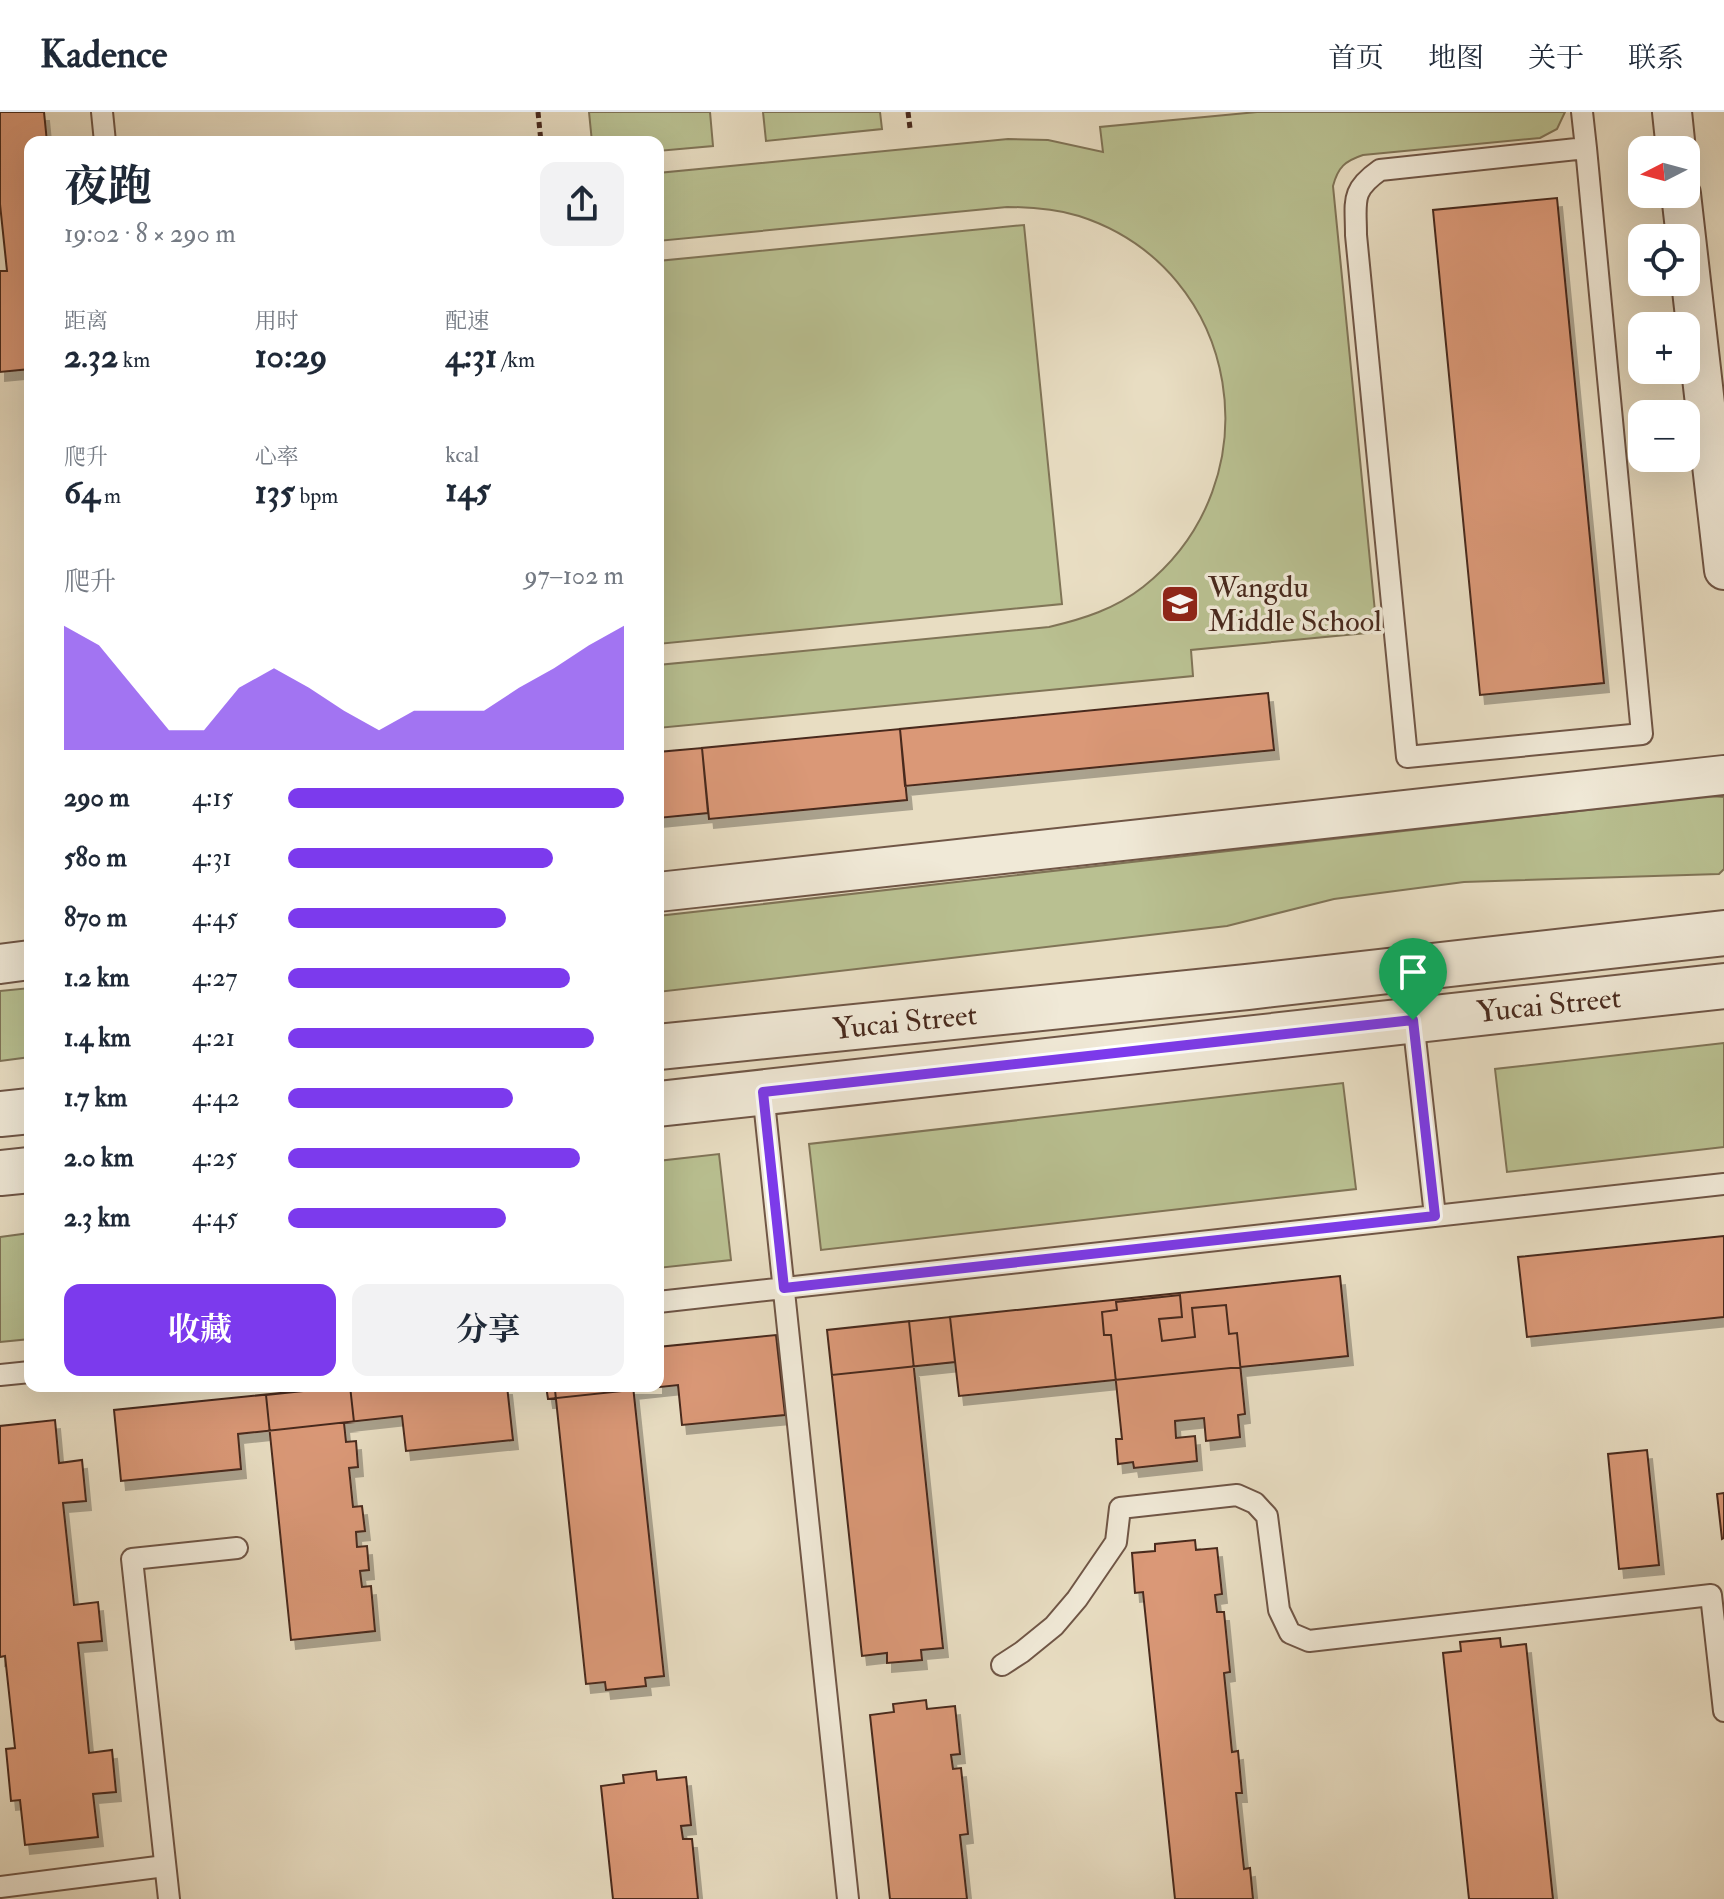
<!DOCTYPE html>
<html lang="zh">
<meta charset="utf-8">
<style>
body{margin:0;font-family:"IM FELL Double Pica","Noto Serif SC",serif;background:#f2f2f3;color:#1f2937;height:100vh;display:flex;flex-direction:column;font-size:30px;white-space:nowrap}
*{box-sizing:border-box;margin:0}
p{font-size:26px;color:#747a83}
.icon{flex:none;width:44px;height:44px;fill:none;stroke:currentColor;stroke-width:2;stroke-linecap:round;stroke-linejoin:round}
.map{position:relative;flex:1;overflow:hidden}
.details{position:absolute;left:24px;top:24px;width:640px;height:1256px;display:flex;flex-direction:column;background:#fff;border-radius:16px;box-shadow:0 8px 32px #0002}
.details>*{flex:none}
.needle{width:52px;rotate:264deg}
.controls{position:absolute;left:1628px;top:24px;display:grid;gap:16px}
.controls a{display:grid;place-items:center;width:72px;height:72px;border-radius:16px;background:#fff;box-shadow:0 8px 32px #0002;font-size:40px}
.pin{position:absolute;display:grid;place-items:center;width:68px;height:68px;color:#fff;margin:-82px -34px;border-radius:50% 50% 50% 0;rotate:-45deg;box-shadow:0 0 8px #0007}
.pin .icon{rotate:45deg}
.round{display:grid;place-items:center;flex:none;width:84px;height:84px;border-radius:16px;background:#f2f2f3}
.headline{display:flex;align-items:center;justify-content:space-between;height:136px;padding:0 40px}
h1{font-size:44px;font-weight:700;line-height:60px}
.figures{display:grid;grid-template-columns:repeat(3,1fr);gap:12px;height:136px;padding:8px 40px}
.figures div{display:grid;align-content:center}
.figures b{font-size:34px;font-weight:700}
.figures small{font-size:22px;font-weight:400}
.figures p{font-size:22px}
.chart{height:224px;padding:16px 40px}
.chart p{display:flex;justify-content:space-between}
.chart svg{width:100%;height:144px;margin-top:8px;fill:#7c3aed;opacity:.7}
.action{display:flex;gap:16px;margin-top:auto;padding:16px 40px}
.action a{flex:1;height:92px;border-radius:16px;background:#7c3aed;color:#fff;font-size:32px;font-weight:700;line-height:92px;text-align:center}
.action a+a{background:#f2f2f3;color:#1f2937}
ul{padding:0 40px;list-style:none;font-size:26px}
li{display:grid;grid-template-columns:128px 96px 1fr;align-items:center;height:60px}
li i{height:20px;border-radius:10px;background:#7c3aed}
header{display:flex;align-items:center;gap:48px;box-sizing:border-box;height:112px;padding:0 40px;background:#fff;border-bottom:2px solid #e0e1e3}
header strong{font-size:38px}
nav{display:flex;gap:44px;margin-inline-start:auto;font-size:28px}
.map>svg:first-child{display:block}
.green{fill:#b9c091;stroke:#807457;stroke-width:2}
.building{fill:#da9877;stroke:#48291d;stroke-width:2;filter:url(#shadow)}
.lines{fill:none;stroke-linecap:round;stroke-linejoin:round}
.service-casing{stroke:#705646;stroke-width:24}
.minor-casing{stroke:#705646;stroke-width:42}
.tertiary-casing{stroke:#705646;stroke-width:48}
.path{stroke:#48291d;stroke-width:5;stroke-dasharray:6 4;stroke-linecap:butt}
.service{stroke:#f0e9d7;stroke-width:20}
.minor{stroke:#f0e9d7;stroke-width:38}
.tertiary{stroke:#f0e9d7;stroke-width:44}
.route-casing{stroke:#fff;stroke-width:16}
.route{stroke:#7c3aed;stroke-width:10}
.labels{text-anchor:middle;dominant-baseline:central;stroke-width:7;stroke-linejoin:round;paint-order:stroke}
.poi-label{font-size:30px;fill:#48291d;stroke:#f0e9d7;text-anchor:start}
.street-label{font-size:30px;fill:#48291d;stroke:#f0e9d7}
</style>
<header>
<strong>Kadence</strong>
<nav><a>首页</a><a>地图</a><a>关于</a><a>联系</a></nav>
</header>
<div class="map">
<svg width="1724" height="1787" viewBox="0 0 1724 1787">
<defs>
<filter id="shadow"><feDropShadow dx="5" dy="9" stdDeviation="0" flood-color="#0004"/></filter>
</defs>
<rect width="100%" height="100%" fill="#e8ddc2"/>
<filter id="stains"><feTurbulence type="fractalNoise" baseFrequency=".0025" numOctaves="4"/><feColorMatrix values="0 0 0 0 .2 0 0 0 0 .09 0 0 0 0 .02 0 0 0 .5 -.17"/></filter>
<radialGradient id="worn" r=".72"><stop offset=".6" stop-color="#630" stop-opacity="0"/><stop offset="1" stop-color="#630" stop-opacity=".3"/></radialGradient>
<!-- green -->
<path class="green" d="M589,0H710L713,34L658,39V30H592Z
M763,0H880L882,17L766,29Z
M1257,0H1565L1557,17L1540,26L1363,43C1345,49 1338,55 1333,74L1377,520L1191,538L1193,564L658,616V553L1049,515C1083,507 1115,497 1143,475C1276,370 1243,157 1079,104C1056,97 1032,95 1007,95L658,129V61L1008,27L1048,28L1103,40L1100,15Z
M1024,113L1062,492L658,532V149Z
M1709,684L1724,685V757L1719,762L1464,770L1334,787L1227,814L658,880V804Z
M30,876V945L0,949V879Z
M1724,931V1035L1507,1060L1495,957Z
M1343,971L1356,1077L821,1138L809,1032Z
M719,1042L731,1148L658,1156V1049Z
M30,1121V1227L0,1230V1125Z"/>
<!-- building -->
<path class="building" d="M0,0H44L47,30H30V257L0,260V159H7L0,92Z
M1557,86L1604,571L1480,583L1433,98Z
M1268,581L1274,638L905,674L900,617Z
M900,617L907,688L709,707L702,636Z
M702,636L708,701L658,706V640Z
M1724,1124V1205L1527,1225L1518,1145Z
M1340,1164L1348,1244L959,1284L950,1205Z
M1180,1183L1182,1205L1159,1207L1162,1229L1195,1225L1192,1196L1226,1193L1229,1222L1237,1221L1245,1302L1238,1303L1240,1325L1206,1329L1204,1306L1175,1309L1176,1326L1195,1324L1197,1349L1134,1356L1133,1350L1118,1352L1116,1327H1122L1111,1223H1104L1102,1200L1117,1198L1116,1190Z
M950,1205L955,1250L832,1263L827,1218Z
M909,1209L943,1536L921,1538L922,1548L887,1551V1541L862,1544L827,1218Z
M776,1223L785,1303L682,1313L678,1273L548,1287L546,1274H658V1235Z
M350,1274L354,1310L344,1311L346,1330L356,1329L358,1355L349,1356L353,1395L362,1394L365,1419L356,1420L357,1435L367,1434L369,1458L360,1459L362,1475L371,1474L375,1519L291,1528L266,1283Z
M350,1274H507L513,1328L406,1339L402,1304L238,1322L241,1357L121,1369L114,1298Z
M546,1274H633L664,1564L645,1566L646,1574L606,1578L605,1570L586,1572L555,1278L547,1279Z
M55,1308L59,1351L82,1348L86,1389L63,1391L74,1493L98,1490L102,1529L78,1531L89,1641L112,1638L116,1680L93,1682L98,1725L25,1733L20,1688L11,1689L6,1637L15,1636L5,1544L0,1545V1314Z
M1647,1338L1659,1453L1619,1457L1608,1342Z
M1724,1381V1426L1722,1427L1717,1382Z
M1195,1428L1196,1438L1217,1436L1222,1482L1215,1483L1217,1500H1224L1230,1560L1224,1561L1232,1640L1238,1639L1242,1681H1236L1244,1757L1250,1756L1253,1787H1175L1143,1480L1135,1481L1132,1441L1155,1439V1432Z
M1500,1526L1501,1535L1526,1532L1553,1787H1469L1443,1541L1461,1539L1460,1530Z
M926,1588L927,1597L955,1594L960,1642L951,1643L953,1657L961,1656L968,1722L960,1723L967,1787H890L870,1603L894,1600L893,1592Z
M656,1659L657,1668L686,1665L691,1713L681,1714L683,1727H692L698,1787H613L601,1674L624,1671L623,1663Z"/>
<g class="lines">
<!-- service casing -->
<g class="service-casing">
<path id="service" d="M102,0L105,30
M1582,0L1586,36L1642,622L1407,645L1356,123C1356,89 1350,79 1380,58L1586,36
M1413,908L1435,1104
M763,980L848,1787
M658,1190L1724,1072
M0,1263L30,1260
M1002,1553L1022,1540L1054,1514L1077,1487L1116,1430L1120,1396L1237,1383L1255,1391L1267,1404L1279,1498L1290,1521L1309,1529L1711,1483L1724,1599
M0,1775L165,1754
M169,1787L132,1447L237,1436"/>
</g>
<!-- minor casing -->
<g class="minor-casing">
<path id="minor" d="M1672,0L1676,38
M1681,82L1724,458
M658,780L1724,663
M0,852L30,848"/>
</g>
<!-- tertiary casing -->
<g class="tertiary-casing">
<path id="tertiary" d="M658,935L1247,875L1724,821
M658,992L1724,874
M0,1002L30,999
M0,1061L30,1058"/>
</g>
<!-- path -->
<path class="path" d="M538,0L541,30
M908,0L910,16"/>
<!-- service -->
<use href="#service" class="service"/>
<!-- minor -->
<use href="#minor" class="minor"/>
<!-- tertiary -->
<use href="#tertiary" class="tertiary"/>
</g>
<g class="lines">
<!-- route casing -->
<g class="route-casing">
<path id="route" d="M1413,908L1435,1104L784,1176L763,980Z"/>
</g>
<!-- route -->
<use href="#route" class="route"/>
</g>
<!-- icons -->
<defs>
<g id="school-square" transform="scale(2)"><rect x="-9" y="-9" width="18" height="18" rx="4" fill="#8f2418" stroke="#f0e9d7"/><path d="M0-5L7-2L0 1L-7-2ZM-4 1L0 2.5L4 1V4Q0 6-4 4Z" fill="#fff"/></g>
</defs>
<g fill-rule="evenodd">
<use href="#school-square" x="1180" y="492"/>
</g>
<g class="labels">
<!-- poi labels -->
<g class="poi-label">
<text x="1208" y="475">Wangdu<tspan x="1208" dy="34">Middle School</tspan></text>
</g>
<!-- street labels -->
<g class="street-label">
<text transform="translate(1549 893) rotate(-6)">Yucai Street</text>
<text transform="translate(905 910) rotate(-6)">Yucai Street</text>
</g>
</g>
<rect width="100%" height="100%" filter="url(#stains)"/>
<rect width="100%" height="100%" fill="url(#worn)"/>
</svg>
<div class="controls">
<a><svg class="needle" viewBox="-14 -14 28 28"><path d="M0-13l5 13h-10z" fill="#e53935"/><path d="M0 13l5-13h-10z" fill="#747a83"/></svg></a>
<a><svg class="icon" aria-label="locate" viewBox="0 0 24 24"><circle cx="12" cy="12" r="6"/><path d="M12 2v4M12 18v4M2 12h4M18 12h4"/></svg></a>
<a>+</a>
<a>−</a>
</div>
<div class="pin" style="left:1413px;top:908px;background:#1e9e55"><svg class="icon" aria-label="arrive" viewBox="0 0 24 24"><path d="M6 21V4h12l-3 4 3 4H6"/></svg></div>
<section class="details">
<div class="headline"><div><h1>夜跑</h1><p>19:02 · 8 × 290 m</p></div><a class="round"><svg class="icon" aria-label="share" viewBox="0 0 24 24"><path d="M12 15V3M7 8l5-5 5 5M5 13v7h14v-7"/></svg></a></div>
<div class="figures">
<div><p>距离</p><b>2.32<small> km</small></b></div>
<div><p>用时</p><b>10:29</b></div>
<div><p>配速</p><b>4:31<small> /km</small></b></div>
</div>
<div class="figures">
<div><p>爬升</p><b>64<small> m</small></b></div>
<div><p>心率</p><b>135<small> bpm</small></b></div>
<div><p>kcal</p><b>145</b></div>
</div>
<div class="chart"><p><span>爬升</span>97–102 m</p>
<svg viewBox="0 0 160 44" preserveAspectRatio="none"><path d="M0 44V6L10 12L20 25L30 38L40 38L50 25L60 19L70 25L80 32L90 38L100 32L110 32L120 32L130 25L140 19L150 12L160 6V44z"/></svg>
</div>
<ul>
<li><b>290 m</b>4:15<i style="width:100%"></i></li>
<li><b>580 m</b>4:31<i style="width:79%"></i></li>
<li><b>870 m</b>4:45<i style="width:65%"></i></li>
<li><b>1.2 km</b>4:27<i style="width:84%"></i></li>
<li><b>1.4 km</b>4:21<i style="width:91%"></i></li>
<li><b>1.7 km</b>4:42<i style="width:67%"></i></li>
<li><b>2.0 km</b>4:25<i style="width:87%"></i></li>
<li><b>2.3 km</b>4:45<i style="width:65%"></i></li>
</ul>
<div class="action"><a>收藏</a><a>分享</a></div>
</section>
</div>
